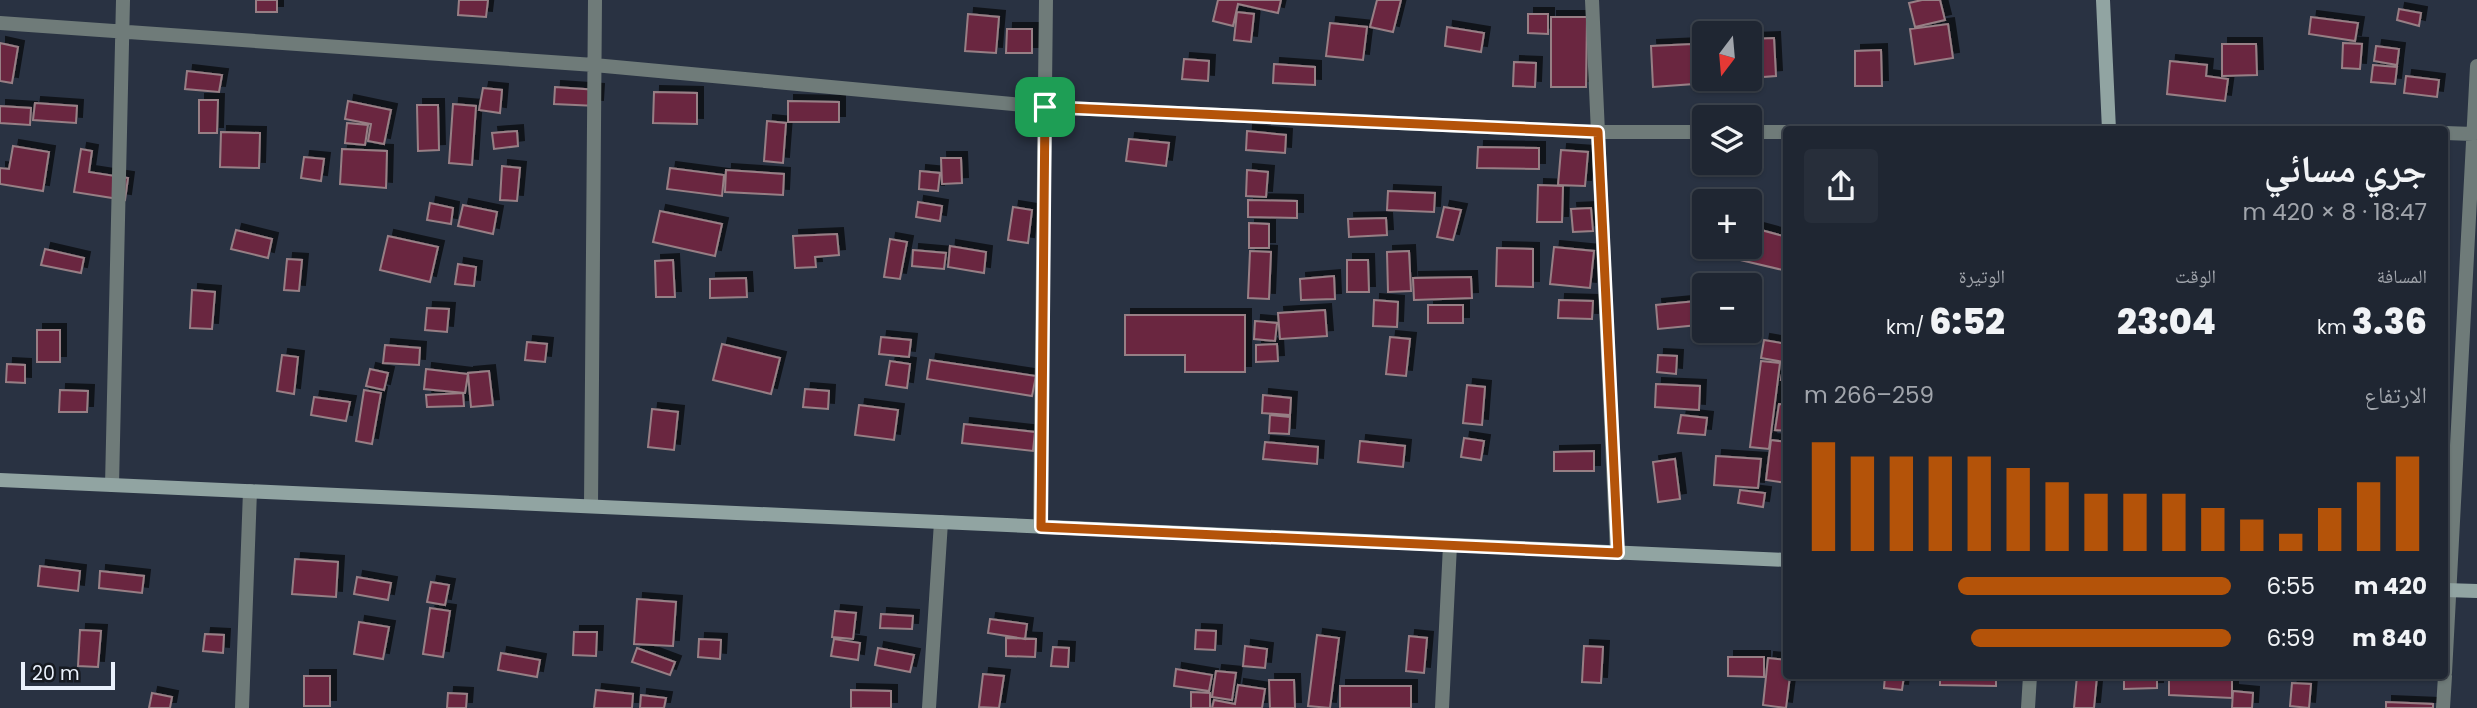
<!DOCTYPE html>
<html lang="ar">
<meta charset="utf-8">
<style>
body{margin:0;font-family:Poppins,"Noto Naskh Arabic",sans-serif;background:#272e3a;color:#f1f3f6;direction:rtl;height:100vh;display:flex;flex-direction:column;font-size:26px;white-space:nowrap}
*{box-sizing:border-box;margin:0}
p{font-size:23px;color:#a1a5ac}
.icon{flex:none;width:38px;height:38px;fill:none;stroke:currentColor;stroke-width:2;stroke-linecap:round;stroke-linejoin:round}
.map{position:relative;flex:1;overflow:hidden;direction:ltr}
.drawer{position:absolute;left:1783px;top:126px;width:665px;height:553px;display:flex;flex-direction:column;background:#1f2632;border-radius:7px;box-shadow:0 2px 5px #0004,0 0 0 2px #3c434d;direction:rtl}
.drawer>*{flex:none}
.needle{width:46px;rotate:196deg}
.buttons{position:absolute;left:1692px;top:21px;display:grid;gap:14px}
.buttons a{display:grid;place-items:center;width:70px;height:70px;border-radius:7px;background:#1f2632;box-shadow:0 2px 5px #0004,0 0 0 2px #3c434d;font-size:35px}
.scale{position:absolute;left:21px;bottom:18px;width:94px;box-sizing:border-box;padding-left:7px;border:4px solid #eaf1fc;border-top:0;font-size:19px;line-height:24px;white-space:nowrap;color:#eaf1fc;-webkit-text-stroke:5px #161a21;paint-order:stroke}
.pin{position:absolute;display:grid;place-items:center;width:60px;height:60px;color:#fff;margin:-30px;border-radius:14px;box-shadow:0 4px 10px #0006}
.round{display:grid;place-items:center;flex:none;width:74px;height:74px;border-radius:7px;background:#272e3a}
.head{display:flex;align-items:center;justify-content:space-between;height:119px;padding:0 21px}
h1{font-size:38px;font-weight:800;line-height:52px}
.figures{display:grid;grid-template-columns:repeat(3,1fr);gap:10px;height:119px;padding:7px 21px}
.figures div{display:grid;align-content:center}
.figures b{font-size:35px;font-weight:800}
.figures small{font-size:19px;font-weight:400}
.figures p{font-size:19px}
.chart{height:196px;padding:14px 21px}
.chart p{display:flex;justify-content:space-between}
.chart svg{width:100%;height:126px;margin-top:7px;stroke:#b45309;stroke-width:6}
ul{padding:0 21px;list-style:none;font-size:23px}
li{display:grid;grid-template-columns:112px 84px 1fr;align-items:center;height:52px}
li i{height:18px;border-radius:9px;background:#b45309}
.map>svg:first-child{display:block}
.building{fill:#6b2641;stroke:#977f85;stroke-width:2;filter:url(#shadow)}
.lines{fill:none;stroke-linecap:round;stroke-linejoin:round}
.street{stroke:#6f7b79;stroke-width:14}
.secondary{stroke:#91a4a2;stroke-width:14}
.route-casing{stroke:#fff;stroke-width:14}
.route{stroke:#b45309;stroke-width:9}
</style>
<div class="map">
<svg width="2477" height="708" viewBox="0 0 2477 708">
<defs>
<filter id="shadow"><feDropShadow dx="6" dy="-6" stdDeviation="0" flood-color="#0009"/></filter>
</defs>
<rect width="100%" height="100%" fill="#293242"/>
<!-- building -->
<path class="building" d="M256,0H277V12H256Z
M459,0H488L486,17L458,15Z
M1218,0H1281L1278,13L1238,4L1233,26L1213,21Z
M1377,0H1401L1393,32L1370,27Z
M1922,0H1940L1945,20L1915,27L1909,3Z
M2399,9L2421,13L2419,26L2397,20Z
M1237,12L1254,14L1251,42L1234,40Z
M968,14L999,17L996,53L965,51Z
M1528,14H1548V34L1528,33Z
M1551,17H1587L1586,87H1551Z
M2311,17L2358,23L2355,41L2309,34Z
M1330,23L1367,27L1363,60L1326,56Z
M1948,24L1953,58L1915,64L1910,29Z
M1447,27L1484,33L1481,52L1445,46Z
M1007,29H1032V53H1006Z
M1774,38L1776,76L1750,78V39Z
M0,43L18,47L12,83L0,81Z
M2343,43L2362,44L2360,69L2342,68Z
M1693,44L1694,84L1653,87L1651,46Z
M2222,44H2256L2257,75L2222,76Z
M2376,46L2399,49L2397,65L2374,61Z
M1881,50L1882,86H1855V51Z
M1184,59L1209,61L1208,81L1182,79Z
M2170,61L2207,65L2206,76L2228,79L2225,101L2167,94Z
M1514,62L1536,63L1535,87L1513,86Z
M1274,64L1315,67V85L1273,83Z
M2373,65L2397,67L2395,84L2371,82Z
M187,71L222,75L219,92L185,89Z
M2406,76L2439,80L2437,97L2404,93Z
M555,87L598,90L597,106L554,104Z
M483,88L502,90L500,113L479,110Z
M654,92L697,93V124L653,123Z
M199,100H218L217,133H199Z
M348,101L391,110L384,144L368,141L371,124L345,119Z
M788,101L839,102V122H788Z
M35,103L77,106L76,123L33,120Z
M453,104L476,106L472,165L449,163Z
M417,105H438L439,150L418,151Z
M0,106L31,108L30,125L0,123Z
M767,121L786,123L783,163L764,161Z
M347,123L368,125L365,145L345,143Z
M517,131L518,146L494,149L492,133Z
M1247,131L1286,135L1285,153L1246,150Z
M221,132L260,133L259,168L220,167Z
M1129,139L1169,143L1166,166L1126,161Z
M13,146L49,152L43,191L0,184V168L9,169Z
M1478,147L1539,148V169L1477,168Z
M81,149L92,151L89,172L128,178L125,200L74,192Z
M342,149L387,151L386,188L340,184Z
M1561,150L1588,152L1585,186L1558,185Z
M304,157L324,159L321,181L301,178Z
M941,158H961L962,183L942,184Z
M502,166L520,168L517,201L500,200Z
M670,168L724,175L722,196L667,189Z
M726,170L784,174L783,195L725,192Z
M1247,170L1268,172L1266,197L1246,196Z
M920,171L940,173L938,191L919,189Z
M1538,185L1563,186L1562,222H1537Z
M1388,191L1435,193L1434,212L1387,210Z
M1248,200L1297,201V218L1248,217Z
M918,202L942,206L940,221L916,217Z
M430,203L453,208L451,224L427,220Z
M463,205L497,212L493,234L458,226Z
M1013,207L1032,210L1028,243L1008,240Z
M1444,207L1461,210L1453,240L1437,237Z
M1591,208L1593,231L1573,232L1571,209Z
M660,211L722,224L715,256L653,242Z
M1386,218L1387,235L1349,237L1348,219Z
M1249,223L1269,224V248H1249Z
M1750,227L1787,237V271L1736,259L1739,247H1750Z
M236,230L272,239L268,258L231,249Z
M837,234L839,255L815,257L816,267L795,268L793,236Z
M388,236L438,247L430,282L380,270Z
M890,239L907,242L900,279L884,277Z
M950,246L986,252L984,273L948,267Z
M1554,247L1594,251L1590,288L1550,284Z
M1497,248L1533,249V287L1496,286Z
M45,249L84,258L81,273L41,265Z
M913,250L946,253L944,269L912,266Z
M1250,251L1271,252L1269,299L1248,298Z
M1409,251L1411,291L1388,292L1387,252Z
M287,259L302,260L299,291L284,290Z
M673,260L675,297H656L655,261Z
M1347,260H1368L1369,292H1347Z
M458,264L476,267L474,286L455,284Z
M1334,276L1335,299L1301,300L1300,279Z
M1471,277L1472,298L1414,300L1413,278Z
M746,278L747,297L710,298V279Z
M192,290L215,292L212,329L190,328Z
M1374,300L1398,302L1397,327L1373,326Z
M1559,300L1593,301L1592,319L1558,318Z
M1696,301L1698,325L1658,329L1656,305Z
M1428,305H1463V323H1428Z
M427,308L449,309L447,332L425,330Z
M1325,310L1327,336L1280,339L1278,313Z
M1125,315H1245V372H1185V355H1125Z
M1255,321L1277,323L1275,341L1254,339Z
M37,330H60V362H37Z
M881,337L911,340L909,357L879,354Z
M1390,337L1410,339L1406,376L1386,374Z
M1764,340L1787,344V381L1781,380L1784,362L1761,358Z
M527,342L547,344L545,362L525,360Z
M722,344L780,358L771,394L713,380Z
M1277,344L1278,361L1256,362V345Z
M385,345L420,348L419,365L383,363Z
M282,355L298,357L294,394L277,391Z
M1658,355L1677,356L1676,374L1657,372Z
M930,360L1036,376L1032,396L927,379Z
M890,361L910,364L907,388L886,385Z
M1761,361L1780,363L1769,449L1750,447Z
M7,364L25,365V383L6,382Z
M370,369L388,373L384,390L366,386Z
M426,369L468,374L465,393L424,389Z
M489,371L493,405L471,407L468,373Z
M1656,384L1700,386L1699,410L1655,407Z
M1467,385L1485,387L1482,425L1463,423Z
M805,389L829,391L828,409L803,407Z
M60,390L88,391L87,412H59Z
M364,390L381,393L372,444L356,441Z
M463,393L464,406L427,407L426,395Z
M1263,395L1291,398L1290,415L1262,413Z
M314,397L350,402L346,421L311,415Z
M1779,404L1787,405V431L1775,430Z
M859,405L898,410L894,440L855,435Z
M652,409L678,412L674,450L648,447Z
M1270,415L1290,417L1289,434L1269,433Z
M1681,415L1707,418L1705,435L1678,433Z
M964,424L1035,432L1033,451L962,443Z
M1464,438L1484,441L1481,460L1461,457Z
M1771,440L1787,442V483L1766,480Z
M1360,441L1405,446L1403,467L1358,462Z
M1265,442L1318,447L1317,464L1263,459Z
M1594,451V471H1554V452Z
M1716,456L1761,459L1758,488L1714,485Z
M1675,459L1680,499L1658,502L1653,462Z
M1740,490L1765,493L1763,507L1738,503Z
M295,559L338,562L336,597L292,594Z
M40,566L80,571L78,591L38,586Z
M100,571L144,576L142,593L99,588Z
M357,577L391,583L388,600L354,594Z
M431,582L449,585L445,605L427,602Z
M637,599L676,602L673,646L634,644Z
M430,608L450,611L443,657L423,654Z
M835,611L856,613L853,639L832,637Z
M881,614L913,616L912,629L880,628Z
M990,619L1027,624L1025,639L988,633Z
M359,622L389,627L383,659L354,654Z
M80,630L101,631L98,667L78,666Z
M1196,630L1216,631L1215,650L1195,649Z
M574,632H597L596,656L573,655Z
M205,634L224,635L223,653L203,651Z
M1317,635L1339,638L1330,708L1308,706Z
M1409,636L1427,638L1424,673L1406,671Z
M1006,638L1036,639L1035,657L1006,656Z
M699,639L721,640L720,659L698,657Z
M834,639L860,643L858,660L831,656Z
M1245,646L1267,649L1265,668L1243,666Z
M1584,646L1603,647L1601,683L1582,682Z
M1053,647L1069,648L1068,667L1051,666Z
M637,648L675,662L670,675L632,662Z
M878,648L914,655L910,672L875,665Z
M501,653L540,660L537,677L498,670Z
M1728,657H1764V677L1728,676Z
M1768,658L1787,660V676H1790L1786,708L1763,705Z
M1176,669L1212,675L1209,691L1174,686Z
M1216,671L1236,673L1232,700L1212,697Z
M983,674L1004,676L999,708L979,707Z
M304,676H330V706H304Z
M1885,676H1904L1902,690L1884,688Z
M1940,676H1996V686L1940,685Z
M2077,676H2097L2094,708H2074Z
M2124,676H2157V688L2124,689Z
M2169,676L2232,678V698L2169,695Z
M1269,680H1294L1295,708H1270Z
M2292,683L2311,684L2309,708L2290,706Z
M1238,685L1265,689L1262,708H1212L1214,700L1235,704Z
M1340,686H1411V708H1340Z
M596,690L633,694L632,708H594Z
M851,690L891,691V708H851Z
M2233,691L2253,693L2252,708H2232Z
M1191,692L1210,693V708H1191Z
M152,693L172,697L170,708H149Z
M448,693L467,694L466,708H447Z
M641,695L666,698L664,708H640Z
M2386,702L2433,704V708H2386Z"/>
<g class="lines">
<!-- street -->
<path class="street" d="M1592,0L1617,553
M0,23L594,65L1045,107L1598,132H1704
M1750,132H1787
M2445,133L2473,134
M112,485L123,0
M591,506L595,0
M1040,527L1046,0
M2445,673L2477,66
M242,708L250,491
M929,708L941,522
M1442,708L1450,545
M2028,708L2030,676
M2443,708L2445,676"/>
<!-- secondary -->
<path class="secondary" d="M2103,0L2109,130
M0,480L1787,560
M2445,590L2477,591"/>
</g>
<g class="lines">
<!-- route casing -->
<g class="route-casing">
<path id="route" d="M1045,107L1598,132L1618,553L1041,527Z"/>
</g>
<!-- route -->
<use href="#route" class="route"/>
</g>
</svg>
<div class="buttons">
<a><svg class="needle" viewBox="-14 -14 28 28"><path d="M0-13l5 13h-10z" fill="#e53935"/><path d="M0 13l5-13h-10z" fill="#a1a5ac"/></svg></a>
<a><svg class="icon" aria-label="layers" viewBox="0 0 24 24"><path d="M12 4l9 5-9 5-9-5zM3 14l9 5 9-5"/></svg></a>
<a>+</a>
<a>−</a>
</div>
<div class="scale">20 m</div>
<div class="pin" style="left:1045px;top:107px;background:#1e9e55"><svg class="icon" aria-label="arrive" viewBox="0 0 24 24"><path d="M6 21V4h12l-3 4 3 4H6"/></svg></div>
<section class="drawer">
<div class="head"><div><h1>جري مسائي</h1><p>18:47 · 8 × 420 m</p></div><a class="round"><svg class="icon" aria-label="share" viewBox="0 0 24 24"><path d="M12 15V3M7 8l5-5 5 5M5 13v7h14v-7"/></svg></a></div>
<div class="figures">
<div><p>المسافة</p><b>3.36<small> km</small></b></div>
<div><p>الوقت</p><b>23:04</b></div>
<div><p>الوتيرة</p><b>6:52<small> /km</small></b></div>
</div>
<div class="chart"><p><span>الارتفاع</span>259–266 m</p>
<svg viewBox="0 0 160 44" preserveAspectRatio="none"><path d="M5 44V6M15 44V11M25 44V11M35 44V11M45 44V11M55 44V15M65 44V20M75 44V24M85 44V24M95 44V24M105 44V29M115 44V33M125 44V38M135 44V29M145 44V20M155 44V11"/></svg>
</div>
<ul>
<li><b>420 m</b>6:55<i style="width:64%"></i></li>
<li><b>840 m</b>6:59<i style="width:61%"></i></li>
</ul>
</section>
</div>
